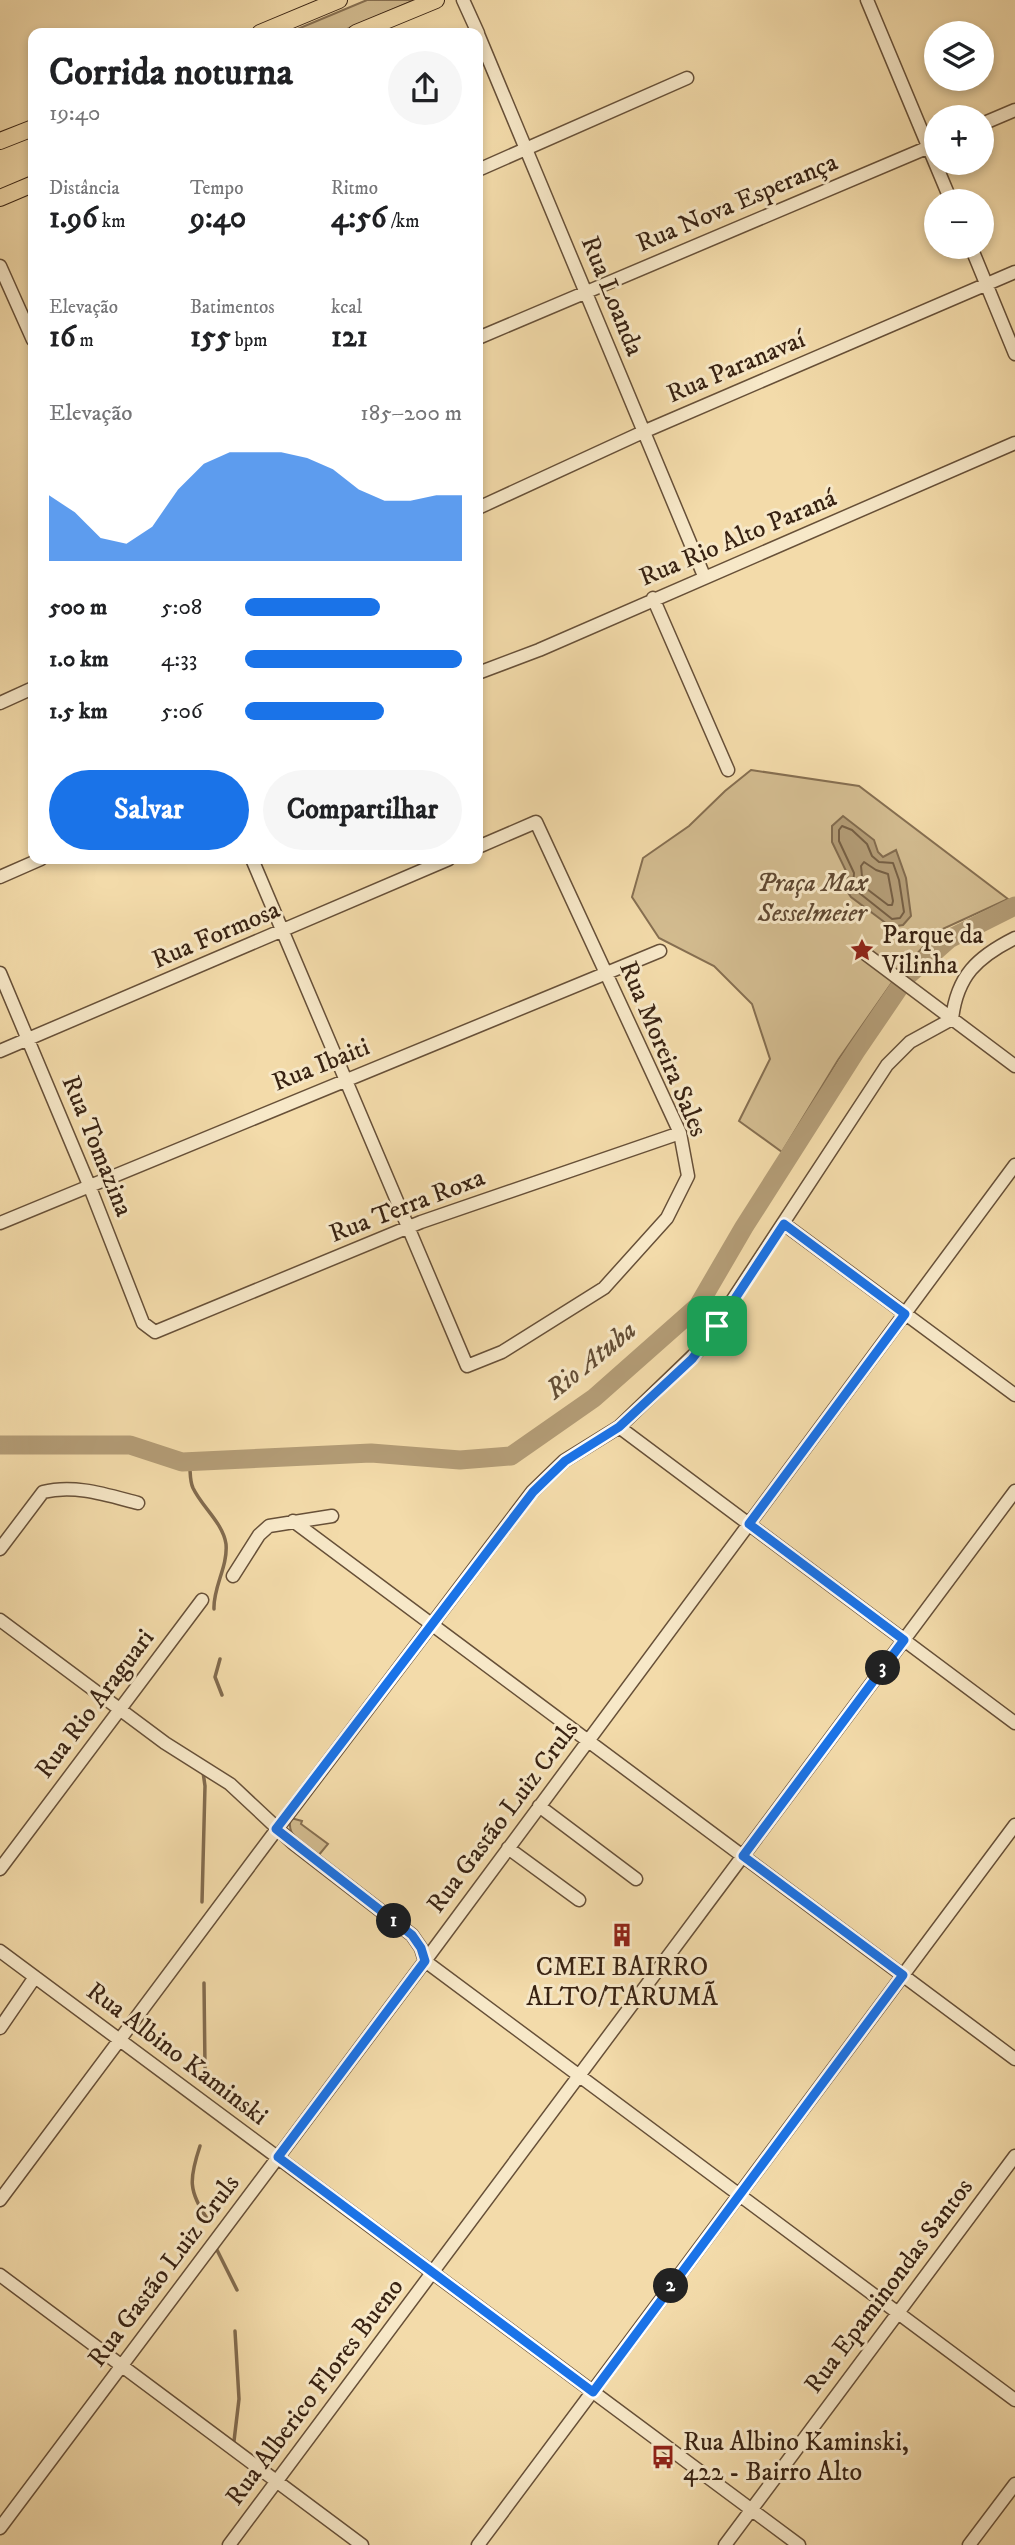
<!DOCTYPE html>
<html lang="pt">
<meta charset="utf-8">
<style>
body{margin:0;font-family:"IM FELL DW Pica",serif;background:#f6f6f6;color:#202124;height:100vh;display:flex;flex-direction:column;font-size:26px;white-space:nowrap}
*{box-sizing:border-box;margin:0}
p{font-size:23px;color:#757577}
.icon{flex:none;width:38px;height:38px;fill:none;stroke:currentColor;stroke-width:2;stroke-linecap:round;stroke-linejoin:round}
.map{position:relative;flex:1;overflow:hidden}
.panel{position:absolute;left:28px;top:28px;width:455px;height:836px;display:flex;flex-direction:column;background:#fff;border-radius:14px;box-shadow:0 4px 10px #0003}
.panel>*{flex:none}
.tools{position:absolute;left:924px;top:21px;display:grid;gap:14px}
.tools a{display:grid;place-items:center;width:70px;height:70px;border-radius:50%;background:#fff;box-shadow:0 4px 10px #0003;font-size:35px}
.pin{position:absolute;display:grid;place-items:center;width:60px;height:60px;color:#fff;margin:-30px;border-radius:14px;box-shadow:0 4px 10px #0006}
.km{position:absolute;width:35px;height:35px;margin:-18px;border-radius:50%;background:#222;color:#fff;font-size:19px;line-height:35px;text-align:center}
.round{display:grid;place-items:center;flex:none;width:74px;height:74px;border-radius:37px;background:#f6f6f6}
.head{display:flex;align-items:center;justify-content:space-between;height:119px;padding:0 21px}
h1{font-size:38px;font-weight:800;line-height:52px}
.figures{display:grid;grid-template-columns:repeat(3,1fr);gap:10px;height:119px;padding:7px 21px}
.figures div{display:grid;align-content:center}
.figures b{font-size:30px;font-weight:800}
.figures small{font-size:19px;font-weight:400}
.figures p{font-size:19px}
.chart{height:196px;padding:14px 21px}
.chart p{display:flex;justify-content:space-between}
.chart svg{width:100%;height:126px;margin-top:7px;fill:#1a73e8;opacity:.7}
.primary-button{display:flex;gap:14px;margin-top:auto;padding:14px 21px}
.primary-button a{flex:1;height:80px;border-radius:42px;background:#1a73e8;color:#fff;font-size:28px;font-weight:800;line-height:80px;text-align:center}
.primary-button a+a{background:#f6f6f6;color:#202124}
ul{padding:0 21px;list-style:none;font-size:23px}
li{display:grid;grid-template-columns:112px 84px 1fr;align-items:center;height:52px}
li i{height:18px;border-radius:9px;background:#1a73e8}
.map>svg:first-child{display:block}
.green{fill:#d3bc90;stroke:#866f51;stroke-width:2}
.water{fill:#b39c76;stroke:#826b4e;stroke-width:2}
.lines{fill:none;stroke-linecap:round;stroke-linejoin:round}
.shore{stroke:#765f44;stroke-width:2}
.stream{stroke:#826b4e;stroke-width:3.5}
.river{stroke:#b39c76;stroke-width:19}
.minor-casing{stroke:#675038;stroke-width:15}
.major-casing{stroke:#382212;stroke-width:18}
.minor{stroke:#f7e8c8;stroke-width:12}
.major{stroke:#f3dbaa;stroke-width:16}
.route-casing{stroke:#fff;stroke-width:14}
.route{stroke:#1a73e8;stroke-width:9}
.labels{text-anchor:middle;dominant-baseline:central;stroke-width:6;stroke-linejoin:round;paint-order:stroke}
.street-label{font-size:26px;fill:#382212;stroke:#f7e8c8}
.park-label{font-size:26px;font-style:italic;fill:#5f4832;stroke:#f7e8c8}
.poi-label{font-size:26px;fill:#382212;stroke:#f7e8c8;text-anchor:start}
.water-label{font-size:28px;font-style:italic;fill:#634d35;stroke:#f7e8c8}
</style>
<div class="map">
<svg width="1015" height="2545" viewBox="0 0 1015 2545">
<rect width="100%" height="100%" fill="#f3dbaa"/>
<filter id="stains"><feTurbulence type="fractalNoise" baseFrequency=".00286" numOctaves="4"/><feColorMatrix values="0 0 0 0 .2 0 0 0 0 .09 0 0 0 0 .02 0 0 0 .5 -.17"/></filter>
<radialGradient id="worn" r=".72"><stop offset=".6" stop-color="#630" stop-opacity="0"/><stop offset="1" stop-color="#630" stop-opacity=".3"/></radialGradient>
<!-- green -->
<path class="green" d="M367,0H415L338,33H288Z
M751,770L859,786L1008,899L936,932L893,981L838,1060L782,1152L739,1121L770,1059L752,1004L714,966L659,938L632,897L643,858L689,826L725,791Z
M291,1818L302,1821L301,1824L328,1844L318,1856C305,1846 285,1837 291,1818Z"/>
<!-- water -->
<path class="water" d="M843,816L874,840L878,852L883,857L896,850L906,878L911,916L903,925L891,927L851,897L845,888L848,875L832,842V826Z"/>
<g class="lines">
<!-- shore -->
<path class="shore" d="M842,826L852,830L867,844L872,856L879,862L893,863L899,880L904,912L900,918L892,919L853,888L854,873L839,841V830Z
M864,862L876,870L888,874L893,901L892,905H888L863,886L861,866Z"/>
<!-- stream -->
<path class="stream" d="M189,1461C191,1470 189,1479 193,1488C202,1507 223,1523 226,1544C228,1567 213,1587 214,1609
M220,1659L215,1677L222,1695
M202,1902L205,1786L203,1772
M204,1983L205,2068
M200,2146C189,2179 188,2191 208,2220
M217,2250L237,2290
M234,2441L239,2399L235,2331"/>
<!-- river -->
<path class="river" d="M0,1445H130L182,1462L371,1453L460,1460L511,1456L594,1398L698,1306L744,1227L856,1051L907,976L949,939L1015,906"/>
<!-- minor casing -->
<g class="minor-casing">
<path id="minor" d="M463,0L478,33
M867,0L951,201
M478,34L704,576
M982,124L1015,110
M478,170L687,78
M971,247L1015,354
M0,266L33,340
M478,338L936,144
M478,508L643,432L1015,272
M653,598L728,770
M478,673L539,650L1015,443
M0,703L33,688
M252,859L467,1366L502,1352L604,1288L667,1218L688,1176L680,1133L536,822L478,847
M0,877L41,859
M863,952L1015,1066
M0,973L89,1185L143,1323L155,1332L421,1222L680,1133
M0,1051L449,859
M0,1223L660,951
M784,1224L1015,1395
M619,1427L1015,1723
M293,1521L1015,2059
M0,1549L43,1492C75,1484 107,1495 138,1503
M233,1576L259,1535L269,1526L332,1516
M0,1620L165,1743L230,1784L293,1843L412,1935L421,1948L425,1961L1015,2400
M539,1806L636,1879
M508,1848L579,1900
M0,1869L202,1600
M0,1951L799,2545
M0,2028L35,1977
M0,2200L277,1829L532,1492L564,1461L619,1427L701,1348L887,1065L910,1042L952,1019C957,976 977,957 1015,938
M0,2275L362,2545
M0,2528L425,1961L1015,1165
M229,2545L1015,1491
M478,2545L1015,1825
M725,2545L1015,2156
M969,2545L1015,2484"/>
</g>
<!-- major casing -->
<g class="major-casing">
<path id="major" d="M260,33L339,0
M356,33L436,0
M0,141L33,128
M0,198L33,184"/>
</g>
<!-- minor -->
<use href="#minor" class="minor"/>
<!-- major -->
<use href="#major" class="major"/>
</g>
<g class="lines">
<!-- route casing -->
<g class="route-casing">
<path id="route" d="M784,1224L905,1314L749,1524L904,1640L743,1856L903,1975L593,2392L278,2157L425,1961L421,1948L412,1935L276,1829L533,1492L565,1461L619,1427L692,1359L717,1326Z"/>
</g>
<!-- route -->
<use href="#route" class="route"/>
</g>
<!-- icons -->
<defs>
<g id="sight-bare" transform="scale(1.89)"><path d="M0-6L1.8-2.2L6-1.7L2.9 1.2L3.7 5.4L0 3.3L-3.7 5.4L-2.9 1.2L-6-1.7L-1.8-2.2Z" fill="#8f2418" stroke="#f7e8c8" stroke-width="2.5" paint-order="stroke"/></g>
<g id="building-bare" transform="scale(1.89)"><path d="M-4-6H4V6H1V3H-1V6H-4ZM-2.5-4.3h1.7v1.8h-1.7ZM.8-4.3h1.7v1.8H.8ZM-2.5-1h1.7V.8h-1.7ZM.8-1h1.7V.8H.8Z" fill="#8f2418" stroke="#f7e8c8" stroke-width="2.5" paint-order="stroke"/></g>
<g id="bus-bare" transform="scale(1.89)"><path d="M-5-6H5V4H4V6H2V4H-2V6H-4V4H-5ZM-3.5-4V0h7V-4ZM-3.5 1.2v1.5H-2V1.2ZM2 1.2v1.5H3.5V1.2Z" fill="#8f2418" stroke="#f7e8c8" stroke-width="2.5" paint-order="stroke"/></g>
</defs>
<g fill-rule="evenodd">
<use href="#sight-bare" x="862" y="950"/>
<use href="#building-bare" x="622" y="1935"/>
<use href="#bus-bare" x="663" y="2457"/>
</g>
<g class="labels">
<!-- street labels -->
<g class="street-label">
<text transform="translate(737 203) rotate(-23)">Rua Nova Esperança</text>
<text transform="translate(612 296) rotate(68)">Rua Loanda</text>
<text transform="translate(736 367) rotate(-23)">Rua Paranavaí</text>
<text transform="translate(738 538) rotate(-23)">Rua Rio Alto Paraná</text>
<text transform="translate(216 935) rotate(-23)">Rua Formosa</text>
<text transform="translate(663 1049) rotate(67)">Rua Moreira Sales</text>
<text transform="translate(321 1065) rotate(-22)">Rua Ibaiti</text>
<text transform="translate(97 1146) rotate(68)">Rua Tomazina</text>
<text transform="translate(407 1206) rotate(-21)">Rua Terra Roxa</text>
<text transform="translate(95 1704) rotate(-53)">Rua Rio Araguari</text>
<text transform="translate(503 1817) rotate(-53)">Rua Gastão Luiz Cruls</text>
<text transform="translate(177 2054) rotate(37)">Rua Albino Kaminski</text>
<text transform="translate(164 2271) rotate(-53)">Rua Gastão Luiz Cruls</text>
<text transform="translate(889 2286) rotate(-53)">Rua Epaminondas Santos</text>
<text transform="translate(315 2392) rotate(-53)">Rua Alberico Flores Bueno</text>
</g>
<!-- park labels -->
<g class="park-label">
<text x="812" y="883">Praça Max<tspan x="812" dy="30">Sesselmeier</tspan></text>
</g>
<!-- poi labels -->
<g class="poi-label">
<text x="882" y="935">Parque da<tspan x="882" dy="30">Vilinha</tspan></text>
<text x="622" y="1967" text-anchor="middle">CMEI BAIRRO<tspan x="622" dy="30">ALTO/TARUMÃ</tspan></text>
<text x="683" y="2442">Rua Albino Kaminski,<tspan x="683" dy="30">422 - Bairro Alto</tspan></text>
</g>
<!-- water labels -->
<g class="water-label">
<text transform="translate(591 1360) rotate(-39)">Rio Atuba</text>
</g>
</g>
<rect width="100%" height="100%" filter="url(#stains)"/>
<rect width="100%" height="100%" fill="url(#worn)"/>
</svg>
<div class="tools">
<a><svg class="icon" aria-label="layers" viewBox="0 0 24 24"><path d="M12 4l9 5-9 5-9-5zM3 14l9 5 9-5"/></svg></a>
<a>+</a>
<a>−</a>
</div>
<div class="pin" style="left:717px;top:1326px;background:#1e9e55"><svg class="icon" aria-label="arrive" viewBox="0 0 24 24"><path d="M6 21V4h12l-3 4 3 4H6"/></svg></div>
<b class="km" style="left:394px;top:1921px">1</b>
<b class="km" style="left:671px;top:2286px">2</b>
<b class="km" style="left:883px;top:1668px">3</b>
<section class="panel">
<div class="head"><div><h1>Corrida noturna</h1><p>19:40</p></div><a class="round"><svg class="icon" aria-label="share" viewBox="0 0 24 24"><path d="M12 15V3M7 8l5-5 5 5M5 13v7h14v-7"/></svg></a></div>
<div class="figures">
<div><p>Distância</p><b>1.96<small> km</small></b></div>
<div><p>Tempo</p><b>9:40</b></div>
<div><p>Ritmo</p><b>4:56<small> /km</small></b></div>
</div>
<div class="figures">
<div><p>Elevação</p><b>16<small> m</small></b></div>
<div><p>Batimentos</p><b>155<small> bpm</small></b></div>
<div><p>kcal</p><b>121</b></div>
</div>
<div class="chart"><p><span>Elevação</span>185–200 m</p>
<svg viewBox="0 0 160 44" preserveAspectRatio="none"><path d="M0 44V21L10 27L20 36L30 38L40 32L50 19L60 10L70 6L80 6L90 6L100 8L110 12L120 19L130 23L140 23L150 21L160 21V44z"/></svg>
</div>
<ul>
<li><b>500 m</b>5:08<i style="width:62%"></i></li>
<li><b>1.0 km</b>4:33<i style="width:100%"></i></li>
<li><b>1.5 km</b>5:06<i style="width:64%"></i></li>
</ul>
<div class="primary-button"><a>Salvar</a><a>Compartilhar</a></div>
</section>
</div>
